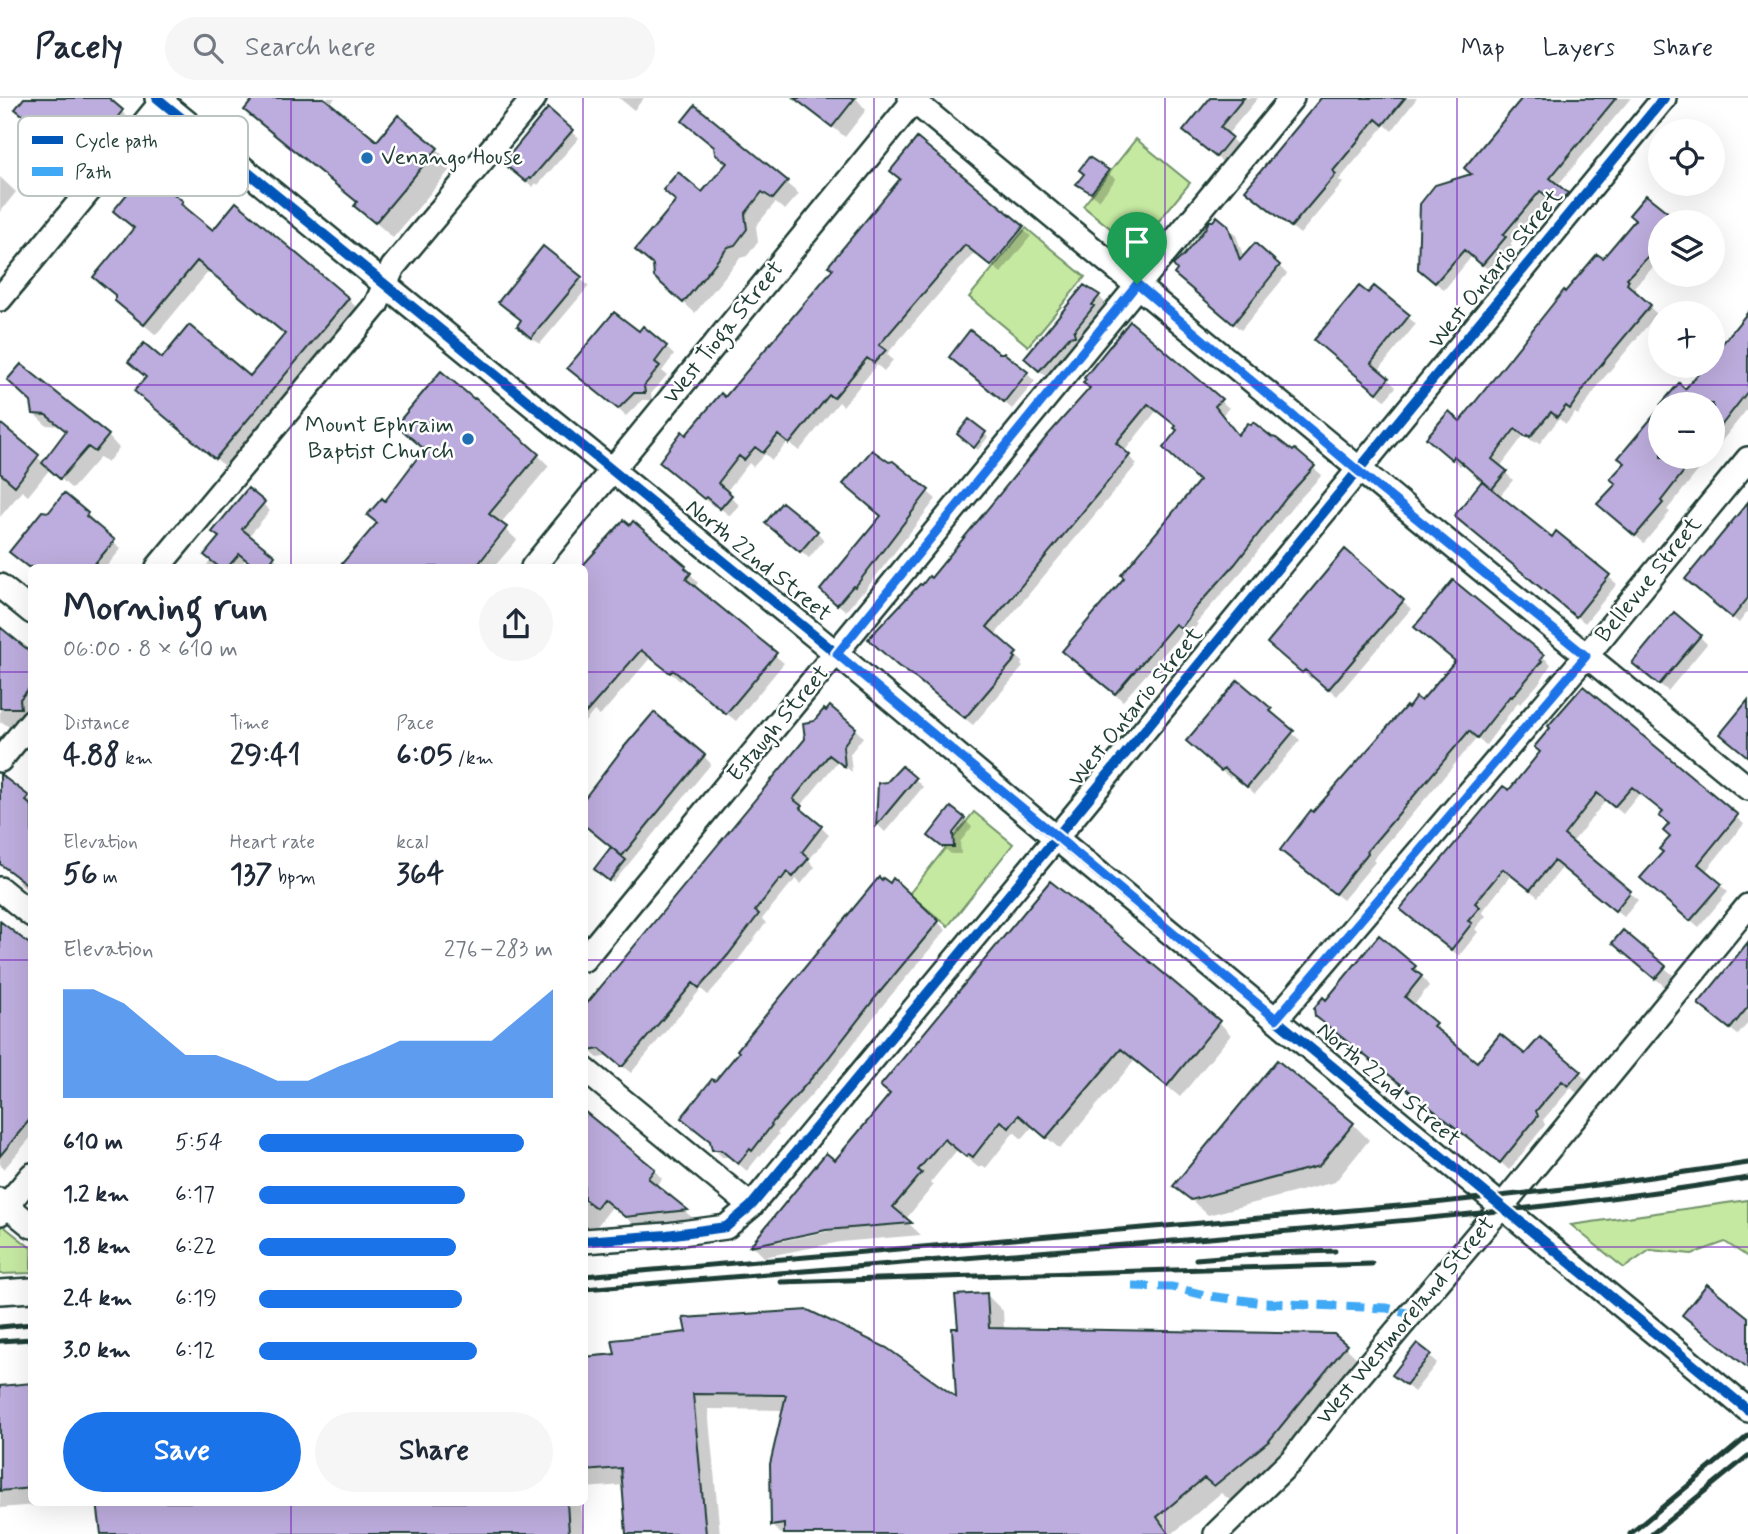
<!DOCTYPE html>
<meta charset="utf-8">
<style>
body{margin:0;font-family:Mynerve,sans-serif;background:#f6f6f7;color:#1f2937;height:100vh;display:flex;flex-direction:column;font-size:26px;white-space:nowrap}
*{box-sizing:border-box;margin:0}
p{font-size:23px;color:#747a83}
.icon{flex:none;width:38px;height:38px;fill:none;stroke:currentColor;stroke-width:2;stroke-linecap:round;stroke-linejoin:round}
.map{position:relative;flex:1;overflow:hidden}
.drawer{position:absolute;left:28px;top:466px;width:560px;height:942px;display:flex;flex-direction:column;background:#fff;border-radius:10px;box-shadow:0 7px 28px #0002}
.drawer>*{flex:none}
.fabs{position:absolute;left:1648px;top:21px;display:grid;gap:14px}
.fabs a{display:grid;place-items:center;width:77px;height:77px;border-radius:50%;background:#fff;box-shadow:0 7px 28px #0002;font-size:35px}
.pin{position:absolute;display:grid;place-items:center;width:60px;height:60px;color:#fff;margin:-72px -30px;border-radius:50% 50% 50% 0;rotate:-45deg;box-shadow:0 0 7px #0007}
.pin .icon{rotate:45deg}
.round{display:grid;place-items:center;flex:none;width:74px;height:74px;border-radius:37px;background:#f6f6f7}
.head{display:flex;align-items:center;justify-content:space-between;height:119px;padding:0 35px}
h1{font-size:38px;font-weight:800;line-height:52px}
.metrics{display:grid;grid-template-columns:repeat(3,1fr);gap:10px;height:119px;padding:7px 35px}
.metrics div{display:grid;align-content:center}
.metrics b{font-size:30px;font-weight:800}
.metrics small{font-size:19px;font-weight:400}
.metrics p{font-size:19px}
.chart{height:196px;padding:14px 35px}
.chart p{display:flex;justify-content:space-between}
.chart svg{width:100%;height:126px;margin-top:7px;fill:#1a73e8;opacity:.7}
.primary-button{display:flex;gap:14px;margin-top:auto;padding:14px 35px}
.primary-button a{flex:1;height:80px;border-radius:42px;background:#1a73e8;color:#fff;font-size:28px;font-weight:800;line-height:80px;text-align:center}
.primary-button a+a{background:#f6f6f7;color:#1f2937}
ul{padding:0 35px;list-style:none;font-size:23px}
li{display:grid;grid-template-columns:112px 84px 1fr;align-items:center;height:52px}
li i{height:18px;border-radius:9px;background:#1a73e8}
header{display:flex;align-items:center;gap:42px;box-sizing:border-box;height:98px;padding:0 35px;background:#fff;border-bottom:2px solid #e0e1e3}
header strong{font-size:33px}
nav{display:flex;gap:38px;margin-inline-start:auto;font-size:24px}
.search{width:490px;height:63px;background:#f6f6f7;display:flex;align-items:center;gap:18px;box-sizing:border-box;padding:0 24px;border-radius:38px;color:#747a83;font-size:26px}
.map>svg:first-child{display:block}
.green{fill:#c6e9a2;stroke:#72936b;stroke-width:2}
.shadow{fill:#0003;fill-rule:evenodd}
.building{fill:#bdadde;stroke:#1f3d34;stroke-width:2}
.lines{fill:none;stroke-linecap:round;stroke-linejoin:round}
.street-casing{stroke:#1f3d34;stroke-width:28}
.street{stroke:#fff;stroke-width:23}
.rail{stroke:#1f3d34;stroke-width:5}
.quiet{stroke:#3fa9f5;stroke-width:9;stroke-dasharray:18 9;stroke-linecap:butt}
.cycleway-casing{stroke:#fff;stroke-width:15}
.cycleway{stroke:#0057b8;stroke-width:10}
.route-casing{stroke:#fff;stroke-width:14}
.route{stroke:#1a73e8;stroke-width:9}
.grid{fill:none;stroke:#7b2cbf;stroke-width:2;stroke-opacity:0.55}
.poi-dot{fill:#1f6fb2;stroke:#fff;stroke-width:2.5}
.labels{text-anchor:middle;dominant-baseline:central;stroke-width:5;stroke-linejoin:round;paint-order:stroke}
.poi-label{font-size:23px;fill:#1f3d34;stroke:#fff;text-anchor:start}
.street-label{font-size:23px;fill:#1f3d34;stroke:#fff}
.key{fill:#fff;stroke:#bcc5c2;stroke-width:2}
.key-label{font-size:19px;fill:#1f3d34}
</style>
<header>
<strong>Pacely</strong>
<div class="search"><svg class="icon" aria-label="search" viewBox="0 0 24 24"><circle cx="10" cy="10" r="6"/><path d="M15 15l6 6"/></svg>Search here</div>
<nav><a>Map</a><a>Layers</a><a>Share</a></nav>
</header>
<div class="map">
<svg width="1748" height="1436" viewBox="0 0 1748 1436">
<rect width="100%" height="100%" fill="#fff"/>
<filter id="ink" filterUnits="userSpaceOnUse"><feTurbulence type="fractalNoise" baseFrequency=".0143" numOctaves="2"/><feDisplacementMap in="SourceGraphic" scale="14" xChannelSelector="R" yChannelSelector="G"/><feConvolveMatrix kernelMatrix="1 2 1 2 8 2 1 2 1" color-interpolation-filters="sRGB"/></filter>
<g filter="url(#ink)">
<!-- green -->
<path class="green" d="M1136,41L1190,85L1136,151L1083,108Z
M1026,130L1085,179L1028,248L969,199Z
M974,714L1013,746L948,828L909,796Z
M1748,1102V1159L1725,1144L1692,1156L1650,1152L1624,1170L1571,1127Z
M1,1126L31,1150V1175L0,1176Z"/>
<!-- shadow -->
<path class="shadow" d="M26,0H106L139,29L106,70L92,58L84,68L34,27L17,11Z
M256,0H335L329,7L377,45L437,51L453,68L393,140L356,107L358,105L263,28L247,12Z
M619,0H644L634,12Z
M797,0H856L866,12L845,39Z
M1207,0H1258L1227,37L1239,48L1225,66L1194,41L1210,2Z
M1323,0H1417L1392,33L1385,27L1339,82L1343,85L1300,136L1255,99Z
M1524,0H1631L1557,88L1574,104L1567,113L1549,99L1510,146L1512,148L1491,174L1472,158L1444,192L1428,178L1474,77Z
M695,9L799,96L785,112L775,105L756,128L758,144L747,158L740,160L695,215L668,190L677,104L665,92L703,96L728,66L716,55V51L696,34Z
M549,13L579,40L538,87L536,85L533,89L512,72Z
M917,42L1031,138L1001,175L975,154L887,256L893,262L884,273L877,267L843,308L839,304L799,353L788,344L772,362L765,356L753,369L749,365L726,394L739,407L730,418L716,407L714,409L670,372L686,339L726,302L835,172L902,82Z
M1089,61L1116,81L1099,102L1078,86L1086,76Z
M0,79L16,94L0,114Z
M182,104L193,115L192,117L213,134L348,201L359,212L227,370L148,304L162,262L250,281L287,237L209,173L156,237L129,214L135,132L115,113Z
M1637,122L1675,124H1661L1660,162L1634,189L1636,191L1634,194L1657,216L1603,281L1578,317L1575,315L1566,326L1559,321L1539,346L1536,343L1535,345L1524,337L1500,369L1513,382L1499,399L1552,441L1557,436L1617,486L1585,525L1456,418L1485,383L1463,365L1460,368L1436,348L1460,326L1566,196L1603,163Z
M1227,128L1236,137L1244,160L1279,168L1287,176L1241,232L1184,184Z
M543,150L589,188L540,246L527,236L523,223Z
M1374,190L1416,226L1378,273L1396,289L1385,302L1324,250Z
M1099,198L1106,206L1098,215L1100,217L1047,279L1033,267Z
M1131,226L1229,310L1222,317L1239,339L1293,356L1295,354L1322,377L1294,407L1242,473L1196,525L1198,526L1189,537L1184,533L1123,603L1072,561L1126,480L1201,383L1177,329L1157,312L1124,354L1137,366L994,538L1023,564L1021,567L1023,569L973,627L908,576L878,549L1092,291Z
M1748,226V310L1713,354V306H1664L1679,288L1685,293L1706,268H1713Z
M639,236L666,249L674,257L662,273L667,277L651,296L652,302H642L626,318L569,270Z
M1004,256L1035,283L1012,311L957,263Z
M33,305L108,338L119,350L107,365L100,359L72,391L50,371L28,398L22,393L0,419L1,329L44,365L67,334L60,328L46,327L34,316Z
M985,336L988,339L978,352L962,339Z
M538,357L549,368L500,426L517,442L494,469H341L379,426L385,405Z
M1661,359H1709L1667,412L1670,414L1644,445L1607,414L1618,386Z
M893,365L936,401L863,495L862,494L846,513L830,500L883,419L889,366Z
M64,398L87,416L95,424L93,426L121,451L106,469H32V471L19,461L50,415Z
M263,406L270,413L248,439L274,460L281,466L279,469H256L246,461L240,469H205Z
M1748,407V513L1739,525L1695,488Z
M775,432L817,434L824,442L809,460Z
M1345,453L1411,511L1337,598L1314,578L1311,581L1277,552Z
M685,469L698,485L694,490L784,565L736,623L682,580L680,583L651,559L600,618L594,613L584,625V473Z
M0,532L32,558V605L27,610L28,618H20L11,630L2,624L0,626Z
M1699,538L1707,546L1668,593L1642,572Z
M1543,559L1551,566L1540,584L1520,606L1518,604L1486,647L1477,640L1373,762L1375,764L1343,802L1290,760L1313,716L1408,612L1421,606L1457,563Z
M1238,584L1271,612L1279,620L1277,622L1300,642L1255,696L1233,676L1230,680L1196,651Z
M1583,591L1744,726L1705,774L1728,794L1699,829L1650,788L1672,739L1671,727L1665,714L1640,695L1623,716L1606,702L1571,746L1638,802L1624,819L1563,769L1538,799L1511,777L1482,814L1486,818L1475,831L1478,834L1459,858L1410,819L1542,655Z
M855,631L863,639L850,656L852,674L838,663L800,709L829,737L809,762L815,769L801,786L796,781L789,788L762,821L766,825L736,865L708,897L701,891L631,975L609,958L598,960L590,953L807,642Z
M704,658L711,666L613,785L599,774L596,771L612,750Z
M915,681L923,689L885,734L878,727L879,687Z
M6,683L32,704V797L18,784L20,781L0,764V688Z
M964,721L972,729L960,744L961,756H951L938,745Z
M0,824L32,849V1038L4,1071L0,1066Z
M938,824L946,832L883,907L831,975L777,1035L779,1036L760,1059L759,1058L747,1073L730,1059H722L714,1051L715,986Z
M1623,834L1673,877L1664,888L1622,852Z
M1748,848V925L1738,937L1708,913Z
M1415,869L1429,888L1413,908L1443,935L1441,937L1477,966L1525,958L1579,975L1588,983L1577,995L1571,990L1543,1022L1545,1027L1509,1072L1496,1060L1494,1062L1317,918L1326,904Z
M1219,924L1231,937L1180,999L1135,962L1060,1051L1033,1028L1022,1041L1014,1034L986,1070L982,1067L979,1070L957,1052L930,1085L933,1088L905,1122L921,1137L840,1144L764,1159L753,1148L826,1057L835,1065L891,997ZM835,1129V1132L778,1144V1140Z
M584,1013L654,1072L662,1081L656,1089L694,1121L635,1127L612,1109L597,1128L584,1129Z
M1353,1026L1369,1042L1335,1084L1208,1117L1176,1088Z
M987,1197L1003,1213L1004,1232L1334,1238L1362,1265L1285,1359L1231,1403L1221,1395L1172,1436H781L773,1428L771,1366L784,1312L708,1311L720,1436H628L624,1387L584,1390V1261L958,1303L960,1231Z
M1429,1257L1437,1265L1414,1294L1394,1277Z
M32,1286V1404H72L0,1410V1289Z
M99,1404H581L584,1436H102Z"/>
<!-- building -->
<path class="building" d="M24,0H109L123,12L89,55L75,43L67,53L15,11Z
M254,0H324L377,43L398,17L438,50L375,125L354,108L357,104L244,12Z
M794,0H855L832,29Z
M1210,0H1244L1220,29L1232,39L1216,59L1183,33Z
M1321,0H1405L1383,27L1376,21L1333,73L1336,76L1291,129L1245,92Z
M1522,0H1616L1550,80L1568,95L1558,106L1540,93L1503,137L1506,139L1482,167L1464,152L1435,185L1418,171L1420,106L1435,87L1471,76L1464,70Z
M695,7L788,83L773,101L762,94L745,116L747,131L735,147L728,149L683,205L654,179L653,167L635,152L676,103L663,92L678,74L702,94L727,65L715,56L714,49L682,23Z
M548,10L573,32L531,81L529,80L526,84L503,65Z
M917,40L1024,128L991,168L965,147L879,247L886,252L874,265L867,260L834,300L829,297L791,344L789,346L778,337L763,355L755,349L744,362L739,358L718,385L732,397L720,411L706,399L704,401L659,364L682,333L686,337L721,295L725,299L833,171L828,168L900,81L890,73Z
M1089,59L1109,72L1091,95L1076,86L1084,76L1079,72Z
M145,74L183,103L181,106L213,132L236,104L349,200L215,361L134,293L146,279L128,264L144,245L162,260L189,227L250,278L285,236L197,163L144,227L115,203V197L93,179L134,130L113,113Z
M1646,97L1680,124H1661V163L1651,155L1627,180L1629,182L1627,186L1651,207L1595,274L1570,311L1566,308L1557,319L1551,314L1530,339L1528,337L1526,339L1515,331L1492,361L1507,373L1492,391L1454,358L1452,362L1426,340L1449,313L1460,323L1564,192L1565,194L1597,156L1603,160L1635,122L1629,117Z
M1217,118L1228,127L1240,162L1255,145L1280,167L1233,226L1174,176L1177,172L1173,167L1184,157L1205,131L1209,123H1213Z
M543,148L582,179L531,240L517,228L521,222L498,204Z
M1084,187L1100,197L1092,207L1094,208L1074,233L1075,238L1069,239L1039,273L1024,260Z
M1359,188L1368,195L1374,188L1410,217L1371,265L1389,280L1377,295L1314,242Z
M614,214L639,233L643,228L667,248L655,264L660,268L644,288L645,295H634L618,311L567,270Z
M1748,214V293L1713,338V306H1661L1679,285L1685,291L1704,269L1713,268V257Z
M1130,223L1222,301L1215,308L1238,337L1248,325L1251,327L1253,324L1272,339L1276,340L1293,353L1295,351L1315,368L1287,399L1235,466L1190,516L1191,517L1181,530L1175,526L1115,596L1062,553L1124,480L1121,477L1199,383L1163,350L1177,332L1174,330L1176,328L1148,306L1116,345L1130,357L987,529L1017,555L1014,558L1016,560L965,620L913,578L898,568L868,541L920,486L922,487L929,478L931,480L1048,337L1090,290L1083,285L1086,282L1084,280Z
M970,232L999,255H1004L1028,274L1004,304L949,259Z
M21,266L109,337L95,354L88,349L60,381L42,365L66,333L46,317L33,316L31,304L7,282Z
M441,273L474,301L475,300L539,356L489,416L507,429L476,469H339L377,425L367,417L382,400L385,403L424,351L396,327Z
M1661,309V359H1695L1661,403L1663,405L1635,438L1597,406L1616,386L1610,381L1625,365L1618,360Z
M969,321L986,334L974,350L957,336Z
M0,325L39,357L15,388L0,375Z
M872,352L889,364L893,363L929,392L855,489L853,488L837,507L820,492L881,418L843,386Z
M1482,383L1552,439L1556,433L1610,477L1576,519L1454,418Z
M248,390L265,404L242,431L275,458L267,469H255L239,456L228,469H219L204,457L219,439L212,434Z
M64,395L88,415L86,418L115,442L92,469H28L9,454L42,413L49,414Z
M782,404L818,433L800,454L765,425Z
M1748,404V500L1732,520L1685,481Z
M624,422L630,427L633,423L686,468L685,470L691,475L686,481L777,555L726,616L673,572L670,575L641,552L584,617V466Z
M1345,451L1404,502L1328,592L1305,572L1302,575L1267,545Z
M1453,482L1544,557L1540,562L1542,563L1512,599L1510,598L1477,640L1469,633L1367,753L1368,755L1335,796L1280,752L1311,712L1313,714L1406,608L1408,610L1416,599L1421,603L1455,563L1414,529Z
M1674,514L1701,537L1659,587L1632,565Z
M0,529L32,555V587L20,601L21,610H0Z
M1238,582L1272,611L1270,613L1294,633L1247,689L1224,670L1221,673L1186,643Z
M1583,588L1738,717L1698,766L1722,786L1690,823L1640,780L1663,754L1659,751L1670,739L1663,733L1669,726L1659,718L1663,714L1632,689L1614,709L1597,695L1564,737L1631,793L1615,813L1554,763L1530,792L1503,771L1475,805L1480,809L1468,823L1472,825L1451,852L1400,811L1503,688L1509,692L1540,654L1534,649L1550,630L1548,628Z
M1748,602V659L1720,636Z
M830,608L856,630L843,648L845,669L829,657L793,701L802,708L800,710L822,728L802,754L809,760L793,779L787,774L781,782L780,781L755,813L759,816L728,857L699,890L693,885L623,968H620L600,951L588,953L589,943L584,939V909L805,641L803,625L814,623L824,611L826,613Z
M654,614L705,657L622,758L584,727V701L624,649Z
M902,668L916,680L876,728L878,685L887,684Z
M0,676L29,698L26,703L32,708V790L0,766Z
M951,709L965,720L953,735L954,749H942L928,738Z
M611,749L626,762L609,783L594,771Z
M879,779L882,782L883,780L890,785L893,780L939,823L875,900L823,967L771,1026L772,1027L752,1053L750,1051L738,1066L721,1052H712L710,1043L681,1020L712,981L715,983L739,954L737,952Z
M1050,783L1117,836L1220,923L1167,988L1121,951L1046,1040L1019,1017L1009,1030L1001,1023L973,1059L969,1056L966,1059L944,1041L918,1072L922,1075L893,1109L912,1125L826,1132L750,1148L826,1055L835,1062L866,1025L890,996L880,988Z
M0,823L32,848V1019L0,1058Z
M1623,832L1666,868L1655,881L1612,845Z
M1379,837L1416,868L1413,871L1422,878L1405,899L1436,925L1433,928L1477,964L1500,936L1525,956L1540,939L1581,973L1568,988L1562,983L1536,1013L1538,1018L1500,1065L1315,918L1314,910L1323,899L1326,902Z
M1748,844V909L1730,931L1698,906Z
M1277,962L1354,1025L1319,1068L1191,1102L1173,1088Z
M584,1013L655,1071L648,1080L688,1112L625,1119L603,1101L596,1110L584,1101Z
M1707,1186L1748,1219V1270L1682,1217Z
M987,1195L989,1230L1334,1236L1347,1247L1269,1343L1214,1388L1204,1380L1157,1419L1169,1436H784V1426L771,1428L770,1366L786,1297L693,1296L706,1436H626L621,1370L584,1373V1259L615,1256L612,1242L686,1234L683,1220L808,1212L887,1250L956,1299L952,1230H958L955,1197Z
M1417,1245L1431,1256L1406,1287L1392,1277Z
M32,1285V1390L0,1393V1288Z
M97,1404H567L569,1436H101Z"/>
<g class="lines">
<!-- street casing -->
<g class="street-casing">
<path id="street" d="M157,0L837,556L1056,740L1748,1312
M910,0C1188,231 1468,461 1748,690
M0,201L165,0
M158,469L376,207L393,169L534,0
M533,469L916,0
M0,488L32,514
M0,662L32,623
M0,791L32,817
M584,861L1292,0
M1276,921L1586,558L1748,361
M584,971L751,1108
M0,1102L32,1128
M0,1115L32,1077
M584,1143L667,1137L726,1129L751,1108L1056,740L1664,0
M0,1194L32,1192
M1216,1436L1294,1360L1336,1305L1502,1108L1748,808"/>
</g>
<!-- street -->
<use href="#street" class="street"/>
<!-- rail -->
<path class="rail" d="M1196,1161L1270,1155L1335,1153
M584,1178L1434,1105L1582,1089L1748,1065
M781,1184L1372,1166
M584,1191C809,1172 1033,1155 1258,1136C1422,1121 1586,1107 1748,1080
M0,1229L32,1226
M0,1243L32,1241
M1630,1436L1748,1338
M1652,1436L1748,1358"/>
<!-- quiet -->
<path class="quiet" d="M1132,1188L1172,1189L1209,1198L1264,1205L1387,1210L1410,1216"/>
<!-- cycleway casing -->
<g class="cycleway-casing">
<path id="cycleway" d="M157,0L837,556L1056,740L1748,1312
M584,1143L667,1137L726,1129L751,1108L1056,740L1664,0"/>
</g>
<!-- cycleway -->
<use href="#cycleway" class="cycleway"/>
</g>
</g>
<g class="lines" filter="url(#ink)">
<!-- route casing -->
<g class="route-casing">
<path id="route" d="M1137,186L1357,372L1586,558L1276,921L837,556Z"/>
</g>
<!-- route -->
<use href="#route" class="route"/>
</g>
<!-- grid -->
<path class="grid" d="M291,0V469M583,0V469M874,0V1436M1165,0V1436M1457,0V1436M0,287H1748M0,574H32M584,574H1748M0,862H32M584,862H1748M0,1149H32M584,1149H1748M291,1404V1436M583,1404V1436"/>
<!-- markers -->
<g class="poi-dot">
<circle cx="367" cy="60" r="7"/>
<circle cx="468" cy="341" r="7"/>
</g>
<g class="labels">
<!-- poi labels -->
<g class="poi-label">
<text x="381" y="60">Venango House</text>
<text x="454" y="328" text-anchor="end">Mount Ephraim<tspan x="454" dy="26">Baptist Church</tspan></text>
</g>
<!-- street labels -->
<g class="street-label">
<text transform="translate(1496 171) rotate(-51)">West Ontario Street</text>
<text transform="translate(724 235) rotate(-51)">West Tioga Street</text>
<text transform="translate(758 463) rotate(39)">North 22nd Street</text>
<text transform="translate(1649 482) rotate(-51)">Bellevue Street</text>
<text transform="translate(1136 609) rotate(-51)">West Ontario Street</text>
<text transform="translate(779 626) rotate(-50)">Estaugh Street</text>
<text transform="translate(1388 987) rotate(40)">North 22nd Street</text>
<text transform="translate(1406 1223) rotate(-50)">West Westmoreland Street</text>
</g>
</g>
<!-- legend -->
<rect x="18" y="18" width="230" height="80" rx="10" class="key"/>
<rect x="32" y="38" width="31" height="8" fill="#0057b8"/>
<rect x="32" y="69" width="31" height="9" fill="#3fa9f5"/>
<g class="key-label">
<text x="75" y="49">Cycle path</text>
<text x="75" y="80">Path</text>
</g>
</svg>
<div class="fabs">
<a><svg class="icon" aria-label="locate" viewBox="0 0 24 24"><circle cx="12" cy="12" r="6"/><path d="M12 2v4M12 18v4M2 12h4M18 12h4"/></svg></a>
<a><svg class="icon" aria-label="layers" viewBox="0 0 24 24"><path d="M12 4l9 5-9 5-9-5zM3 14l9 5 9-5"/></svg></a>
<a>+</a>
<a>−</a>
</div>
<div class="pin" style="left:1137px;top:186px;background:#1e9e55"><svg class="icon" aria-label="arrive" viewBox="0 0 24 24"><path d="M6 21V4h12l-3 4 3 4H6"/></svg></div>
<section class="drawer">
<div class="head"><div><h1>Morning run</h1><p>06:00 · 8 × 610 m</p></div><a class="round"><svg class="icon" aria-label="share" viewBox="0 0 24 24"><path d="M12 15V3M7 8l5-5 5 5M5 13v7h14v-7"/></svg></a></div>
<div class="metrics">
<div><p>Distance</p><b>4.88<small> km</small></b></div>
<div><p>Time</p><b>29:41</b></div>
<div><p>Pace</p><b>6:05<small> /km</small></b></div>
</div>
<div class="metrics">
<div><p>Elevation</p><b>56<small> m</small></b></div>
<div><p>Heart rate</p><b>137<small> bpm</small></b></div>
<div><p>kcal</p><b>364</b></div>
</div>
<div class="chart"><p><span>Elevation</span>276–283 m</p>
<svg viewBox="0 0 160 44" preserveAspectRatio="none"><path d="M0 44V6L10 6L20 11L30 20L40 29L50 29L60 33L70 38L80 38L90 33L100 29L110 24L120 24L130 24L140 24L150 15L160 6V44z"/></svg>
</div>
<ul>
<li><b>610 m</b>5:54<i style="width:90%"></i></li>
<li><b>1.2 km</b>6:17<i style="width:70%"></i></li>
<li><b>1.8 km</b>6:22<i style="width:67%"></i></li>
<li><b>2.4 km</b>6:19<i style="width:69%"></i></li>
<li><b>3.0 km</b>6:12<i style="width:74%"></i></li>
</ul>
<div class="primary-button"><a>Save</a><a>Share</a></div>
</section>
</div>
